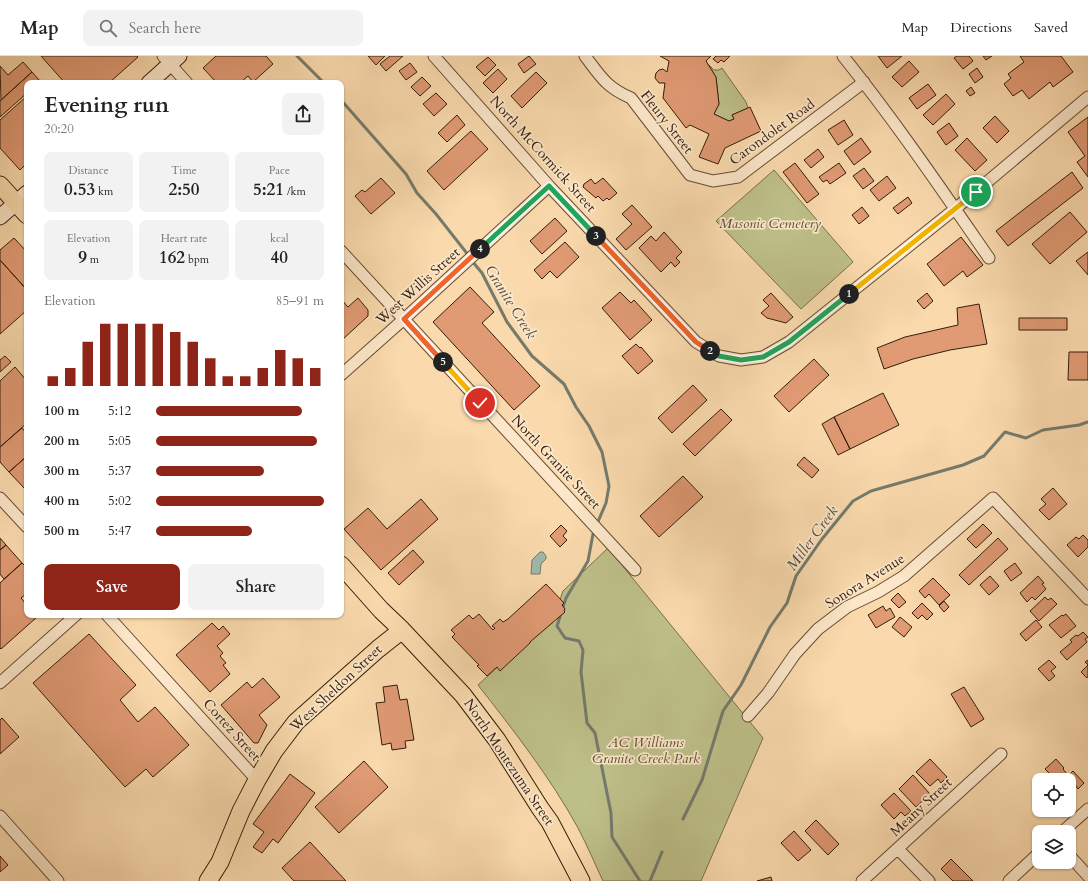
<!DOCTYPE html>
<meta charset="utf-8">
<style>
body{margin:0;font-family:Cardo,serif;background:#f2f2f2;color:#222;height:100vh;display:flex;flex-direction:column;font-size:15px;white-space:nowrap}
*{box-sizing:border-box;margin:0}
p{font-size:13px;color:#767676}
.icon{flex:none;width:22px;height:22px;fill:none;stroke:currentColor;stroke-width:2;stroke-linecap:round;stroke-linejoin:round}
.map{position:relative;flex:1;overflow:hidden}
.drawer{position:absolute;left:24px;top:24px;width:320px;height:538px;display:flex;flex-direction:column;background:#fff;border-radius:8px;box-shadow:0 1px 3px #0004}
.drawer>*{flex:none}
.buttons{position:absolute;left:1032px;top:717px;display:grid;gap:8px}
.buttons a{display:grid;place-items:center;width:44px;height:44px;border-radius:8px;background:#fff;box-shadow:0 1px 3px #0004;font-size:20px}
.pin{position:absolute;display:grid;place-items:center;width:34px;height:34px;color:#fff;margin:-17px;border:2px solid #fff;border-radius:50%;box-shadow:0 1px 4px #0007}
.km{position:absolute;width:20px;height:20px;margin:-10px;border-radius:50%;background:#222;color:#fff;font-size:11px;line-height:20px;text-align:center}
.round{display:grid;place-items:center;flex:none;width:42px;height:42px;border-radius:8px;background:#f2f2f2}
.headline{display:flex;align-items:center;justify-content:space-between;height:68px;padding:0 20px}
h1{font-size:22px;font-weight:700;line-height:30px}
.metrics{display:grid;grid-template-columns:repeat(3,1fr);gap:6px;height:68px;padding:4px 20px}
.metrics div{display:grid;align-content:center;border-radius:8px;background:#f2f2f2;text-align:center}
.metrics b{font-size:17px;font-weight:700}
.metrics small{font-size:11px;font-weight:400}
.metrics p{font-size:11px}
.chart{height:112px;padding:8px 20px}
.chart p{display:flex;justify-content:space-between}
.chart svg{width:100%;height:72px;margin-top:4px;stroke:#8f2418;stroke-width:6}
.action{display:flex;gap:8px;margin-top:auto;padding:8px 20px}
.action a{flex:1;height:46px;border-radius:8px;background:#8f2418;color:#fff;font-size:16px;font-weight:700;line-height:46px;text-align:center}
.action a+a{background:#f2f2f2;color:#222}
ul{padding:0 20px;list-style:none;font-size:13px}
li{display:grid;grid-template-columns:64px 48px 1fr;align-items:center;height:30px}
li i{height:10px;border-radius:5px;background:#8f2418}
header{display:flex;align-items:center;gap:24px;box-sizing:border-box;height:56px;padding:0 20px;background:#fff;border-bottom:1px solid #e0e0e0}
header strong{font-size:19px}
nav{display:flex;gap:22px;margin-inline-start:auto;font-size:14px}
.search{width:280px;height:36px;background:#f2f2f2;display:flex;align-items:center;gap:10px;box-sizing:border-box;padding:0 14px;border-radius:8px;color:#767676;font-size:15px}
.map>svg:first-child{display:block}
.green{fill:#bec08a;stroke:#796e4a}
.water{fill:#9ebaae;stroke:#747b6d}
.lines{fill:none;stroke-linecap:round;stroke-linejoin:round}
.stream{stroke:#747b6d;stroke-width:3}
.building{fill:#e09a74;stroke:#341d0b}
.minor-casing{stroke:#664c34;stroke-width:13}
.secondary-casing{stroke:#341d0b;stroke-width:17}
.primary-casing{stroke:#341d0b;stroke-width:19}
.minor{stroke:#fce7ca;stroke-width:11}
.secondary{stroke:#fce7ca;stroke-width:15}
.primary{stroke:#fadaad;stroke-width:17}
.split-1-casing{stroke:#fff;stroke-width:8}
.split-2-casing{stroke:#fff;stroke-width:8}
.split-3-casing{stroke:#fff;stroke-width:8}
.split-4-casing{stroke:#fff;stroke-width:8}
.split-5-casing{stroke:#fff;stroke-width:8}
.split-6-casing{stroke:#fff;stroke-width:8}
.split-1{stroke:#f5b400;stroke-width:5}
.split-2{stroke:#22a559;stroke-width:5}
.split-3{stroke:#f0652b;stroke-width:5}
.split-4{stroke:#22a559;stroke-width:5}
.split-5{stroke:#f0652b;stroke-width:5}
.split-6{stroke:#f5b400;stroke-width:5}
.labels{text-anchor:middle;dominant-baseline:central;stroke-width:3.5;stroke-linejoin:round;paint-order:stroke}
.street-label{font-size:14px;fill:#341d0b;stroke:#fce7ca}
.park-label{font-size:14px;font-style:italic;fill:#5d4e31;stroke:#fce7ca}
.water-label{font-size:15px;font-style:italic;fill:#544c3c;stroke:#fce7ca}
</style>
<header>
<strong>Map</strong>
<div class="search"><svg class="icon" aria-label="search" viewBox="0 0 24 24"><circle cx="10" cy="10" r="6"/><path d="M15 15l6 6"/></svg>Search here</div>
<nav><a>Map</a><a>Directions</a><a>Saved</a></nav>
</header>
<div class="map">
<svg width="1088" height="825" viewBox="0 0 1088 825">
<rect width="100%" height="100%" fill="#fadaad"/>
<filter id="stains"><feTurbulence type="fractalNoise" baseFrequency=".005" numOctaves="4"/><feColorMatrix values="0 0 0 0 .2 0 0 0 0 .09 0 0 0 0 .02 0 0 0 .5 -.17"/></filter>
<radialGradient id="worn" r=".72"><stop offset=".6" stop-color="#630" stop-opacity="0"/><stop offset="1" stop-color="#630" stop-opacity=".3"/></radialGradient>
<!-- green -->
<path class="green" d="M708,8L714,14H719L722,12L746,46L748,52L732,59L734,63L729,65L714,58L719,48L716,21Z
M774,114L853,206L801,253L716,165Z
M608,492L763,682L701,825H603C595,808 587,789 578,772C550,721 514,675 478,629L555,558L563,535Z"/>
<!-- water -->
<path class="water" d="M540,496H543L546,500V503L541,508L540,518H531L532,504Z"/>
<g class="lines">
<!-- stream -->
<path class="stream" d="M297,0L324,27
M341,44L406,118L417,137L436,158L469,200
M472,205L482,217L507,266L532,300L564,328L576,351L589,370L602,396L609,430L606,447L597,468
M595,473L593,478L588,505L566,542L557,570L565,582L579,585L583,594L581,616L587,667L595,677L611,757L612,781L640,825
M683,763L702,724L723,655L741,629L770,571L787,547L796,520L822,483L853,445L871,435L963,409L984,400L1005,376L1026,382L1043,374L1079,369L1088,366
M650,825L662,796"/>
</g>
<!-- building -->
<path class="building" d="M41,0H137L138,1L109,27H65Z
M216,0H266L273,8L253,26L248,20L240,27H217L203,12Z
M368,0H385L376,9Z
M390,0H403L386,15L380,8Z
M529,0L536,8L524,17L518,8Z
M660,0H711L706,5L716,21L719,48L714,58L729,65L734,63L732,59L750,51L761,75L725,92L718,108L699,101L709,78L690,69L686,72L663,42L665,27H659L655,22L656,17L659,14L663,13L667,16L669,5Z
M716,0H730L724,6L721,4L718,7L713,3Z
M878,0H902L887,12Z
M957,0H969L973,5L963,13L954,2Z
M983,0H992L986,4Z
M1020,0H1061L1073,16L1053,31L1050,26L1029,43L1022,34L1013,40L1004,28L1011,22L1008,18L1024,6Z
M488,1L496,9L485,20L476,11Z
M909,5L919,16L902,31L892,21Z
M23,6L32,16L1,44L0,10L8,19Z
M410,7L417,16L406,24L399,15Z
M977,12L983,21L975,27L969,18Z
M498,13L507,23L493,37L483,27Z
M32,16L40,25L38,27H27V37L0,61V45Z
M536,16L547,27L522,52L511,40Z
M422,21L431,30L420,40L411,31Z
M928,28L936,39L917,53L909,42Z
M971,31L975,37L970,40L966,35Z
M436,37L447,48L434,60L423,48Z
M946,38L955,48L933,69L923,59Z
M27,40V107L20,114L0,92V64Z
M457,59L465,69L447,86L438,77Z
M995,60L1009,75L997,87L983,72Z
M1088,61V121L1077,106L1085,100L1068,76Z
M844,64L853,79L838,89L828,74Z
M949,67L958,80L946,89L937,76Z
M471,75L488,93L444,134L427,115Z
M861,82L871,96L854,109L844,95Z
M967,82L987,104L975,115L955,94Z
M818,93L824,101L811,112L804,104Z
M795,107L819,138L807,147L783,116Z
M839,107L846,117L830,128L827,124L823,126L819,121Z
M864,112L874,125L863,133L853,120Z
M1072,116L1083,132L1008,190L996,175Z
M887,120L896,132L879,145L870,134Z
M381,122L395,137L371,158L355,140L362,134L365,136Z
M603,122L617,137L609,144L607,142L603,145L598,140L596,142L583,131L584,128L591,123L595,128Z
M908,141L912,147L898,158L893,152Z
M632,149L652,171L626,194L616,183L632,168L622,158Z
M862,151L869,160L859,168L852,159Z
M1070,156L1087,176L1050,208L1032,188Z
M555,162L567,175L542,198L530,185Z
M664,176L682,196L676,202L680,206L675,211L671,206L661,216L639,192L651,180L656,185Z
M961,181L983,209L967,221L963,215L944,230L927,208Z
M14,182L27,196V234L0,204V194Z
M565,186L579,201L557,222L550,215L542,223L534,214Z
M1088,196V219L1076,205Z
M0,204L27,234V254L0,278Z
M470,231L494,256L482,267L540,330L514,354L433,266Z
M620,236L631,247L634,244L652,264L630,284L602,252Z
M771,237L793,261L786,267L767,262L761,257L769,250L763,244Z
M927,237L933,245L924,253L917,245Z
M358,242L368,254V260L342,284L341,283V243L348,251Z
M979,248L987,288L950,294L913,303L884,313L877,292L905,281L958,269L957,252Z
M1019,262H1067V274H1019Z
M636,288L640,292L641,291L653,305L638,318L622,300Z
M1069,296H1088V324H1068Z
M5,300L11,306L0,316V304Z
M814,303L829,319L789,356L774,340Z
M15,311L27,325V367L0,391V325Z
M693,329L707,344L672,377L658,362Z
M883,337L899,369L850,393L834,361Z
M721,353L732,364L695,400L683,388Z
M834,361L850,393L838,399L822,368Z
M22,372L27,378V400L9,416L0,406V391Z
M27,400V433L26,434L9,416Z
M804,401L819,414L812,422L797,409Z
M683,420L703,441L659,481L640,460Z
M1053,432L1067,448L1049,464L1039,454L1046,448L1041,443Z
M421,443L438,463L381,514L344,473L368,452L387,473Z
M983,468L992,477L976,492L967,483Z
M561,469L567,475L563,480L567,484L560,491L550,480Z
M1083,479L1088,484V491L1078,501L1067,489L1076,481L1079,483Z
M0,482L6,489L0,494Z
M998,482L1008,493L969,529L959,519Z
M6,489L22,507L4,523L0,518V494Z
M413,494L424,506L399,529L388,517Z
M22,507L27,512V537L21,542L27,549V559H36L37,561L1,593L0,592V527Z
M1015,507L1022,517L1011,525L1004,515Z
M990,520L999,530L989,539L980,529Z
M1038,520L1044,527L1042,528L1046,533L1035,544L1032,541L1027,546L1020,537Z
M933,522L950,539L939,549L929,538L925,542L919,535Z
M546,528L564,547L562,549L565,553L564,555L565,556L530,586V587L500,615L497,611L487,620L477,610L479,609L452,581L455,578L451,574L469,559L473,563L479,558L493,574L495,572L492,570L500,563L503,566L508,563Z
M898,537L906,546L899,552L891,544Z
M1045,541L1048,544L1051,542L1057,548L1039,565L1030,555Z
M944,545L949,551L944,556L939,550Z
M922,547L933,558L927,564L922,559L918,563L912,557Z
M883,550L886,555L890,552L895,561L876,572L868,559Z
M1066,558L1076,570L1061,582L1049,569L1062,559L1063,560Z
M900,561L912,571L904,581L892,571Z
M1036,564L1042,571L1026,585L1020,578Z
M212,567L219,574L223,570L230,578L217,590L223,597L220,600L226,607L223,609L230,618L210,636L176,599Z
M1083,576L1088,581L1085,583L1087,586L1067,604L1060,596L1072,586L1070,584L1076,579L1078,580Z
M89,578L136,629L120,644L138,666L155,651L189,689L153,721L146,713L125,731L33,627Z
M1049,604L1056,611L1051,615L1055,620L1049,625L1038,613Z
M1088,604V620L1087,622L1081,616L1088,609L1085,606Z
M263,622L280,641L259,659L267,669L258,687H254L221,649L247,626L252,632Z
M397,629L400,644L407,643L414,684L405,685L406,692L392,694L391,687L382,689L376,647L385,646L383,631Z
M964,631L984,663L971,671L951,638Z
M2,662L19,681L0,698V664Z
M930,703L947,721L941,727L938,723L930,730L916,716Z
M1056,703L1064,712L1063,713L1067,718L1060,724H1059L1055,720L1054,722L1045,713Z
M364,705L388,731L339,777L315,751Z
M1073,715L1084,727L1078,733L1076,730L1072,734L1071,733L1069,734V724H1064Z
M290,718L315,737L278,787L273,783L262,797L253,791L264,776L253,768Z
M913,719L930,738L916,751L899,733Z
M894,737L911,755L905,760L901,756L894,763L881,749Z
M816,764L839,788L828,799L805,775Z
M794,775L811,794L798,805L781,787Z
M310,786L346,825H294L282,812Z
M0,800L8,809L0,816Z
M951,803L973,825H953L941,813Z
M771,821L772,825H757Z"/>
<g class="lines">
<!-- minor casing -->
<g class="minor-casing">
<path id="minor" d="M163,0L187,27
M434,0L549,130L696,286L719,300L741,304L763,301L789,286L955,153L1088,41
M585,0C601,21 606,31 631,42L690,119L713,125L738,121L864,26
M843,0C895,65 942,134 989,202
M341,195L635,514
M341,319L404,263L549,130
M0,442L27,471
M107,559L257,724
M0,627L76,559
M748,660L768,637L795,598L818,573L847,551L878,536L904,520L993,442L1088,543
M0,760L58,825
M1062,776L1088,753
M898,793L929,825
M1069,799L1088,820
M862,825L1001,698
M1009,825L1039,797"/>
</g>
<!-- secondary casing -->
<g class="secondary-casing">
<path id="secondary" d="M149,27L179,0
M0,161L27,137"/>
</g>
<!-- primary casing -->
<g class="primary-casing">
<path id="primary" d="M0,129L27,159
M341,509L381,554L402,574L463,639L497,684L540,752L550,766L581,825
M208,825L220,806L241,755L257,724L274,695L296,666L378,593L402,574"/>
</g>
<!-- minor -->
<use href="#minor" class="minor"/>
<!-- secondary -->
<use href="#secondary" class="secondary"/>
<!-- primary -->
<use href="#primary" class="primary"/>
</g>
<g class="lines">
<!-- split-1 casing -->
<g class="split-1-casing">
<path id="split-1" d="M849,238L976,136"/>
</g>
<!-- split-2 casing -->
<g class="split-2-casing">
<path id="split-2" d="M710,295L719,300L741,304L763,301L789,286L849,238"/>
</g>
<!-- split-3 casing -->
<g class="split-3-casing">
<path id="split-3" d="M596,180L696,286L710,295"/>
</g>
<!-- split-4 casing -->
<g class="split-4-casing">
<path id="split-4" d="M480,193L549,130L596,180"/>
</g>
<!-- split-5 casing -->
<g class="split-5-casing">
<path id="split-5" d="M443,306L404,263L480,193"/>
</g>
<!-- split-6 casing -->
<g class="split-6-casing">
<path id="split-6" d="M443,306L480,347"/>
</g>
<!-- split-1 -->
<use href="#split-1" class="split-1"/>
<!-- split-2 -->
<use href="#split-2" class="split-2"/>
<!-- split-3 -->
<use href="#split-3" class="split-3"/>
<!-- split-4 -->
<use href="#split-4" class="split-4"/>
<!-- split-5 -->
<use href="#split-5" class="split-5"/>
<!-- split-6 -->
<use href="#split-6" class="split-6"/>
</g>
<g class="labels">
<!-- street labels -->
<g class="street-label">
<text transform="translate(667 66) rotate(52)">Fleury Street</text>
<text transform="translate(772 76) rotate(-36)">Carondolet Road</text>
<text transform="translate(543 98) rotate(48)">North McCormick Street</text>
<text transform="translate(418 230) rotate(-42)">West Willis Street</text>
<text transform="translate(556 406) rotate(47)">North Granite Street</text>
<text transform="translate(865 525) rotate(-32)">Sonora Avenue</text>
<text transform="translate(336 632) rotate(-43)">West Sheldon Street</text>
<text transform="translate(232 674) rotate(48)">Cortez Street</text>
<text transform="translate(509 706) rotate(56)">North Montezuma Street</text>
<text transform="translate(921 751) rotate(-43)">Meany Street</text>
</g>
<!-- park labels -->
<g class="park-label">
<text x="770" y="167">Masonic Cemetery</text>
<text x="646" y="686">AC Williams<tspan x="646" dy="16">Granite Creek Park</tspan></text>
</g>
<!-- water labels -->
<g class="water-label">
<text transform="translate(511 246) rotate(58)">Granite Creek</text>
<text transform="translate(812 482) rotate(-54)">Miller Creek</text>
</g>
</g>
<rect width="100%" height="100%" filter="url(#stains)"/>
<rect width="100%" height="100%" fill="url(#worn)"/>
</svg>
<div class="buttons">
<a><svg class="icon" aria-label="locate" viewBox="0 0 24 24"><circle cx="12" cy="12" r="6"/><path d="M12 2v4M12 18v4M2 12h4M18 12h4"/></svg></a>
<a><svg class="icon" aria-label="layers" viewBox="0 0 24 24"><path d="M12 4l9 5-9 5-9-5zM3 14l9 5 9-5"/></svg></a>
</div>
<div class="pin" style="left:976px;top:136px;background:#1e9e55"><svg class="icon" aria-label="arrive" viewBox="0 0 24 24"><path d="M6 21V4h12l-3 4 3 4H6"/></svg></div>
<div class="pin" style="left:480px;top:347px;background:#d93025"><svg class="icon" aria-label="check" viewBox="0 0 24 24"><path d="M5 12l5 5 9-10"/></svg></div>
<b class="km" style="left:849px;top:238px">1</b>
<b class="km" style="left:710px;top:295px">2</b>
<b class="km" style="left:596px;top:180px">3</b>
<b class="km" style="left:480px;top:193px">4</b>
<b class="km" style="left:443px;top:306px">5</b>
<section class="drawer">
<div class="headline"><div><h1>Evening run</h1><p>20:20</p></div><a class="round"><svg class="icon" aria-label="share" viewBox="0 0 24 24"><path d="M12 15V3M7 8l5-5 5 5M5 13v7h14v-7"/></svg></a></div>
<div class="metrics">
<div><p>Distance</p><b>0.53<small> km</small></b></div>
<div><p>Time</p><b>2:50</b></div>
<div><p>Pace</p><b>5:21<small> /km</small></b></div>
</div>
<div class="metrics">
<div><p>Elevation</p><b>9<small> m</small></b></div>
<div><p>Heart rate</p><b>162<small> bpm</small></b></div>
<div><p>kcal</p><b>40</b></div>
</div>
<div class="chart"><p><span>Elevation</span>85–91 m</p>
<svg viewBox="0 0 160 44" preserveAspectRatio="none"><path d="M5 44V38M15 44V33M25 44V17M35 44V6M45 44V6M55 44V6M65 44V6M75 44V11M85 44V17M95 44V27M105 44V38M115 44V38M125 44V33M135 44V22M145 44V27M155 44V33"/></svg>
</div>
<ul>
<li><b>100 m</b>5:12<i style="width:87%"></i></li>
<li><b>200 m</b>5:05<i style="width:96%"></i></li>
<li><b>300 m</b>5:37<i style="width:64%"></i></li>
<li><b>400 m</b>5:02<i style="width:100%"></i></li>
<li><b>500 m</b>5:47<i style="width:57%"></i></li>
</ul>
<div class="action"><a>Save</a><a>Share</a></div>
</section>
</div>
